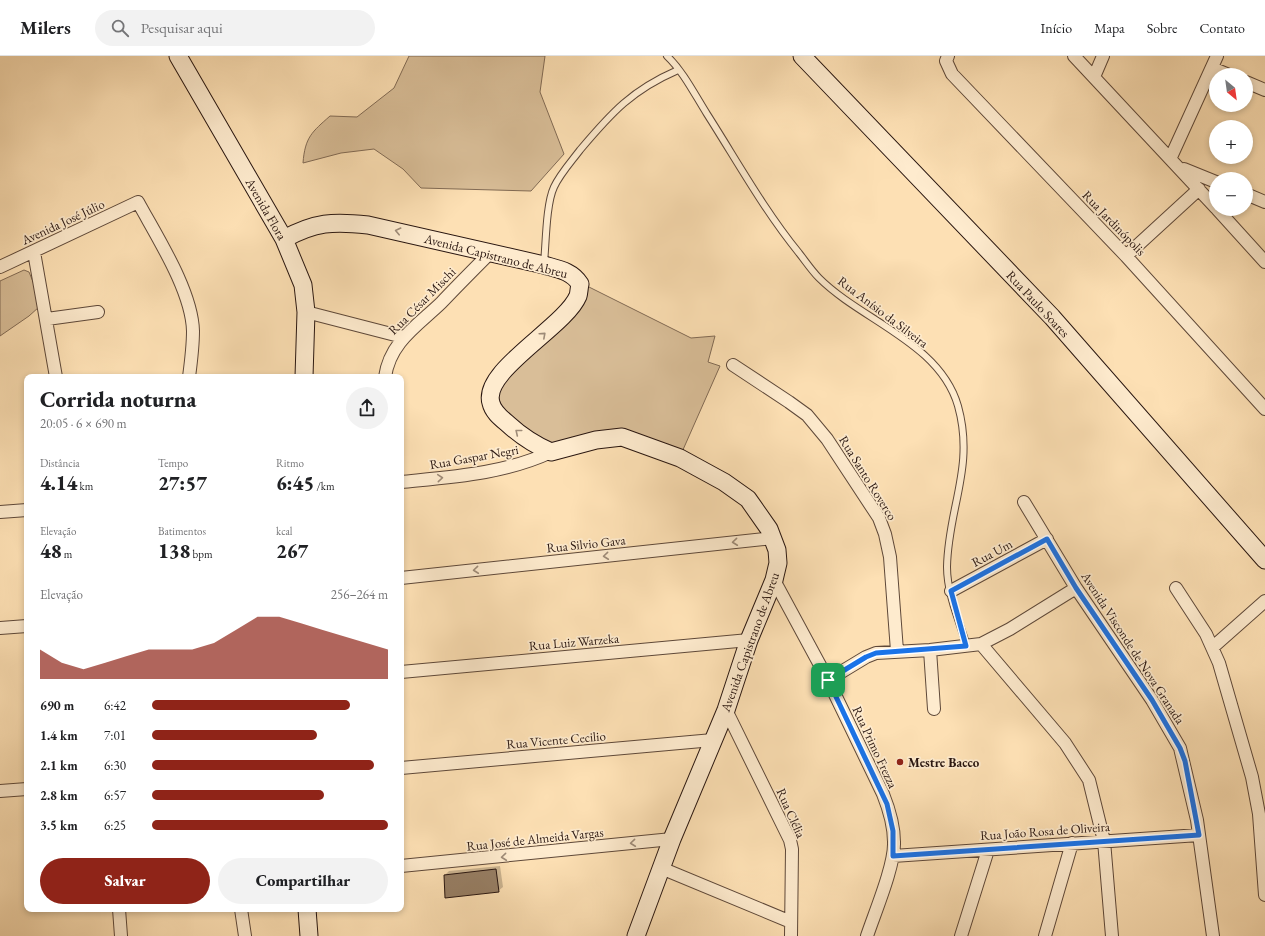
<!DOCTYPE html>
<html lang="pt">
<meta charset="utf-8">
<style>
body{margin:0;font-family:"EB Garamond",serif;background:#f2f2f2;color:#202124;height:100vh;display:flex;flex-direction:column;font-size:15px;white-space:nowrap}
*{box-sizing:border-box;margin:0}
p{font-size:13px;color:#757577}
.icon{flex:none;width:22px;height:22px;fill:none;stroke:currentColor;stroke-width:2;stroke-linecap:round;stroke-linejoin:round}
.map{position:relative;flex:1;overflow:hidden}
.details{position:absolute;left:24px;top:318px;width:380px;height:538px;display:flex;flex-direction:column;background:#fff;border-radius:8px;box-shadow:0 2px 6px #0003}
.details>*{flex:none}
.needle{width:26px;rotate:151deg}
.buttons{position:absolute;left:1209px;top:12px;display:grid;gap:8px}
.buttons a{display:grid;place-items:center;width:44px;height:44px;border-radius:50%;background:#fff;box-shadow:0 2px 6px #0003;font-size:20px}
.pin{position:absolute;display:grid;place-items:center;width:34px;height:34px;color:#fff;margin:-17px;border-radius:8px;box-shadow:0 2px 6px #0006}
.round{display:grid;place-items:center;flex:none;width:42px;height:42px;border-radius:21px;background:#f2f2f2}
.headline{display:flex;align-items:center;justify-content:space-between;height:68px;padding:0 16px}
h1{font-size:22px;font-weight:800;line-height:30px}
.metrics{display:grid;grid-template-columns:repeat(3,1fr);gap:6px;height:68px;padding:4px 16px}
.metrics div{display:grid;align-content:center}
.metrics b{font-size:20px;font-weight:800}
.metrics small{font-size:11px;font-weight:400}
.metrics p{font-size:11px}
.chart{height:112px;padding:8px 16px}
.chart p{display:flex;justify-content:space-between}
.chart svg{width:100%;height:72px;margin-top:4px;fill:#8f2418;opacity:.7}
.action{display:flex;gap:8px;margin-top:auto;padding:8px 16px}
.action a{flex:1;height:46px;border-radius:24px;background:#8f2418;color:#fff;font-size:16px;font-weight:800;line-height:46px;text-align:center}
.action a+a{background:#f2f2f2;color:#202124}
ul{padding:0 16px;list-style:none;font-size:13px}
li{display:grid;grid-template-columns:64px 48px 1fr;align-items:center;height:30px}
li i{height:10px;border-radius:5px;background:#8f2418}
header{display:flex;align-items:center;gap:24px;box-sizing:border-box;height:56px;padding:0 20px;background:#fff;border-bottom:1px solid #e0e0e0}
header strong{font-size:19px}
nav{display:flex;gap:22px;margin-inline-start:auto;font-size:14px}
.search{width:280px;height:36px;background:#f2f2f2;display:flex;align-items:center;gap:10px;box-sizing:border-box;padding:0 14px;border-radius:22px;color:#757577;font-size:15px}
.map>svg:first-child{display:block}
.green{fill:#d9be98;stroke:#816a54}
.shadow{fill:#0003}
.building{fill:#977f65;stroke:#291610}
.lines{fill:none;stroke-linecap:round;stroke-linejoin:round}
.lane-casing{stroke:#5e4839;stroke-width:8}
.street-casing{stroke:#5e4839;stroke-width:14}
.secondary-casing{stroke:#291610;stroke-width:19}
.lane{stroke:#feebce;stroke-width:6}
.street{stroke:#feebce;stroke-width:12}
.secondary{stroke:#feebce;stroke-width:17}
.oneway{stroke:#9e8b78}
.route-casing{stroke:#fff;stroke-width:8}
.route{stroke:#1a73e8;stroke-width:5}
.poi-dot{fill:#8f2418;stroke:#feebce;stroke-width:1.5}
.labels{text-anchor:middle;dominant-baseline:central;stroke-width:3.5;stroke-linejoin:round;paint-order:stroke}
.street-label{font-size:13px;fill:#291610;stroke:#feebce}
.poi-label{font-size:13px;font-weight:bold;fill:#291610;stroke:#feebce;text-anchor:start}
</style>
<header>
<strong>Milers</strong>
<div class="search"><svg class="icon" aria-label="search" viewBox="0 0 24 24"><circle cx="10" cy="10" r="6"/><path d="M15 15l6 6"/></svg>Pesquisar aqui</div>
<nav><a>Início</a><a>Mapa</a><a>Sobre</a><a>Contato</a></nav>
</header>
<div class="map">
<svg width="1265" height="880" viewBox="0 0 1265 880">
<rect width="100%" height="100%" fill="#fde0b4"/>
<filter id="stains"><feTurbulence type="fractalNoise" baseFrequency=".005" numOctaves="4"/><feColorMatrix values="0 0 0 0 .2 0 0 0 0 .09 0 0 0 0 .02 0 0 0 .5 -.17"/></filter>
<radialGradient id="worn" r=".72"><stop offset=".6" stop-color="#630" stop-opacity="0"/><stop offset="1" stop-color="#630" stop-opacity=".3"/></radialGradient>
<!-- green -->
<path class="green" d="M409,0H545L540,36L564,98L531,135L421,132L403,113L374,93L341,97L303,107C305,81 312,76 330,60L357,61L394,32Z
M24,214L29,216L36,233L39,251L29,260L0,280V225Z
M587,230L691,282L715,280L708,306L720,310L682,396L653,387L556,392L503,360L496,329Z"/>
<!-- shadow -->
<path class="shadow" d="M500,810L503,831L498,835L445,819L449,815Z"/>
<!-- building -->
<path class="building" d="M496,813L499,836L445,842L444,819Z"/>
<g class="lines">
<!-- lane casing -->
<g class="lane-casing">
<path id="lane" d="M667,0C683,15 695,39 707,58C737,105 764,154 799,197C806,206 812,215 819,222C862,265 940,287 958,350C975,411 948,452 947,511C947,537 959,565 967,590
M544,207C546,187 546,148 554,131C560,118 571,106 580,94C612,56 632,34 678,14"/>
</g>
<!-- street casing -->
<g class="street-casing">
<path id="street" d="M948,0L946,5L952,18L1126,200L1265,353
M1074,0L1216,152
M1212,12L1229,19
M1094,21L1103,0
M1246,26L1265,34
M1171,101L1217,0
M1184,113L1216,126
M1246,138L1265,146
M1217,153L1265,206
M34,196L56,321
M1126,200L1199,133
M0,211L138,146C157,181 192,235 193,275C193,290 191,306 189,321
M306,256L403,281
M47,263L98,256
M733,309L789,346L807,359L827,383L879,462L885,478L890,501L897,595
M385,321C390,286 417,270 441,247C457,230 474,213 491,196
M401,426C451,421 504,418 551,396
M1024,446L1076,532L1152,644L1180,692L1197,764L1213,880
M0,456L27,454
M401,522L774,482
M774,524L828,624L883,738C889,753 894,769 894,786C895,809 875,856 867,880
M1176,532L1206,578L1219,607L1252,721L1259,758L1265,839
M951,535L1047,483
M0,572L27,570
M981,588L1065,687L1089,724L1104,785L1112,880
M1213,591L1265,545
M930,594L934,653
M401,616L749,584
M828,624L866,601L876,597L930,594L981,588L1010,573L1076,532
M726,654L790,784L792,793L791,880
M401,712L713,684
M0,735L27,733
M893,800L1199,779
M401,810L672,783
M661,812L791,866
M119,853L121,880
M241,853L245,880
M961,880L988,794
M1045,880L1072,787"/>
</g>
<!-- secondary casing -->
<g class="secondary-casing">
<path id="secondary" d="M178,0L284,183L303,229L306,256L304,321
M802,0L1052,261L1265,504
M284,183C315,166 333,165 368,169L544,209C558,213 572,215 580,228C579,232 579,237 578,240C565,271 481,315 491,347C493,356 501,362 508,368C521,380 535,389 551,396L596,384L622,381L680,402L724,426L748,443L769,473L777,494L778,507L774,524L749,584L726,654L672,783L636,880
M307,853L309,880"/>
</g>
<!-- lane -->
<use href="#lane" class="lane"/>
<!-- street -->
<use href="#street" class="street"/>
<!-- secondary -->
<use href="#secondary" class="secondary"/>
</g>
<!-- one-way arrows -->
<defs><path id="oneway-chevron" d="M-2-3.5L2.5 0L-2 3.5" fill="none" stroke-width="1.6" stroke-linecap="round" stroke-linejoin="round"/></defs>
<g class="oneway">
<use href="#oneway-chevron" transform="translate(398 175) rotate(-167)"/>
<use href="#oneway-chevron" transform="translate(543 279) rotate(-42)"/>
<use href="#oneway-chevron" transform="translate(518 376) rotate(-141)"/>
<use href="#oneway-chevron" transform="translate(440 422) rotate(-5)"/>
<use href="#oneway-chevron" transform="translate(735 486) rotate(174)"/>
<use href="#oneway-chevron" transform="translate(606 500) rotate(174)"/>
<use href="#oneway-chevron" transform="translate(476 514) rotate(174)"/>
<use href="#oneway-chevron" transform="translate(633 787) rotate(174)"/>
<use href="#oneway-chevron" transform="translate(504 801) rotate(174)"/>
</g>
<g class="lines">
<!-- route casing -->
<g class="route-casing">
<path id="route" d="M1047,483L1076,532L1152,644L1180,692L1185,705L1199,779L893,800V775L887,748L828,624L866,601L876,597L966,590L951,535Z"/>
</g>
<!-- route -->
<use href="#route" class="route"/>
</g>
<!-- markers -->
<circle class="poi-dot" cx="900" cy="706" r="4"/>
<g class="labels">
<!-- street labels -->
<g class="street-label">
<text transform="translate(266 153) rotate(60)">Avenida Flora</text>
<text transform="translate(63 166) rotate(-25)">Avenida José Júlio</text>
<text transform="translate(1114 167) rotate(46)">Rua Jardinópolis</text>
<text transform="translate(496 200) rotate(14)">Avenida Capistrano de Abreu</text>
<text transform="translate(422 245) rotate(-45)">Rua César Mischi</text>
<text transform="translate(1038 248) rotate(47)">Rua Paulo Soares</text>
<text transform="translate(883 256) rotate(37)">Rua Anísio da Silveira</text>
<text transform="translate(474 401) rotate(-10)">Rua Gaspar Negri</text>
<text transform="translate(868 422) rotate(58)">Rua Santo Roverco</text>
<text transform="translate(586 488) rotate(-6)">Rua Silvio Gava</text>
<text transform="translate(992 497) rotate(-28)">Rua Um</text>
<text transform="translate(574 586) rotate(-5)">Rua Luiz Warzeka</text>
<text transform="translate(750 586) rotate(-70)">Avenida Capistrano de Abreu</text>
<text transform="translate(1133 592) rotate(57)">Avenida Visconde de Nova Granada</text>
<text transform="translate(556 684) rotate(-5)">Rua Vicente Cecilio</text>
<text transform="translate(875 691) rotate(65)">Rua Primo Frezza</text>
<text transform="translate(791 757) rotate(66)">Rua Clélia</text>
<text transform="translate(1045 775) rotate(-4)">Rua João Rosa de Oliveira</text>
<text transform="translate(535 783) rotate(-6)">Rua José de Almeida Vargas</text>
</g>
<!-- poi labels -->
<g class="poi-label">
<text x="908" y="706">Mestre Bacco</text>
</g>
</g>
<rect width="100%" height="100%" filter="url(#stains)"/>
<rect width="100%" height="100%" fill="url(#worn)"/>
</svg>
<div class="buttons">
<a><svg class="needle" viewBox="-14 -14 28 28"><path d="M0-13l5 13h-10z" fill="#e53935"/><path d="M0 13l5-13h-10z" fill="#757577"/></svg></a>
<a>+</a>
<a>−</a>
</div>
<div class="pin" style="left:828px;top:624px;background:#1e9e55"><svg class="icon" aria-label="arrive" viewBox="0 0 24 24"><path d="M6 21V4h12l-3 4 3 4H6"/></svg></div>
<section class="details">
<div class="headline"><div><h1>Corrida noturna</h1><p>20:05 · 6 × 690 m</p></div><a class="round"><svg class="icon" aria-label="share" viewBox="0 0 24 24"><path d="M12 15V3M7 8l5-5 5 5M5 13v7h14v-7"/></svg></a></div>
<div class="metrics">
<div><p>Distância</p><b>4.14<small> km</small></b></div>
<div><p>Tempo</p><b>27:57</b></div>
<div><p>Ritmo</p><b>6:45<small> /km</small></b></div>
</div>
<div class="metrics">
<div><p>Elevação</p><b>48<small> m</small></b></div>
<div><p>Batimentos</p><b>138<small> bpm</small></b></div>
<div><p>kcal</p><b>267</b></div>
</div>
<div class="chart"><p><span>Elevação</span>256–264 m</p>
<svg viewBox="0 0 160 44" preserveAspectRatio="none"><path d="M0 44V26L10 34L20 38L30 34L40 30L50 26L60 26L70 26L80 22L90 14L100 6L110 6L120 10L130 14L140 18L150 22L160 26V44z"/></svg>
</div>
<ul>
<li><b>690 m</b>6:42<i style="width:84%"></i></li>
<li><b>1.4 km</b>7:01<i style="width:70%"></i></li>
<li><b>2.1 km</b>6:30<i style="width:94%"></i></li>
<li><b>2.8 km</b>6:57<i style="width:73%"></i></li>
<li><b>3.5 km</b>6:25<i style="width:100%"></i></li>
</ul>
<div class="action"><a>Salvar</a><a>Compartilhar</a></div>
</section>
</div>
